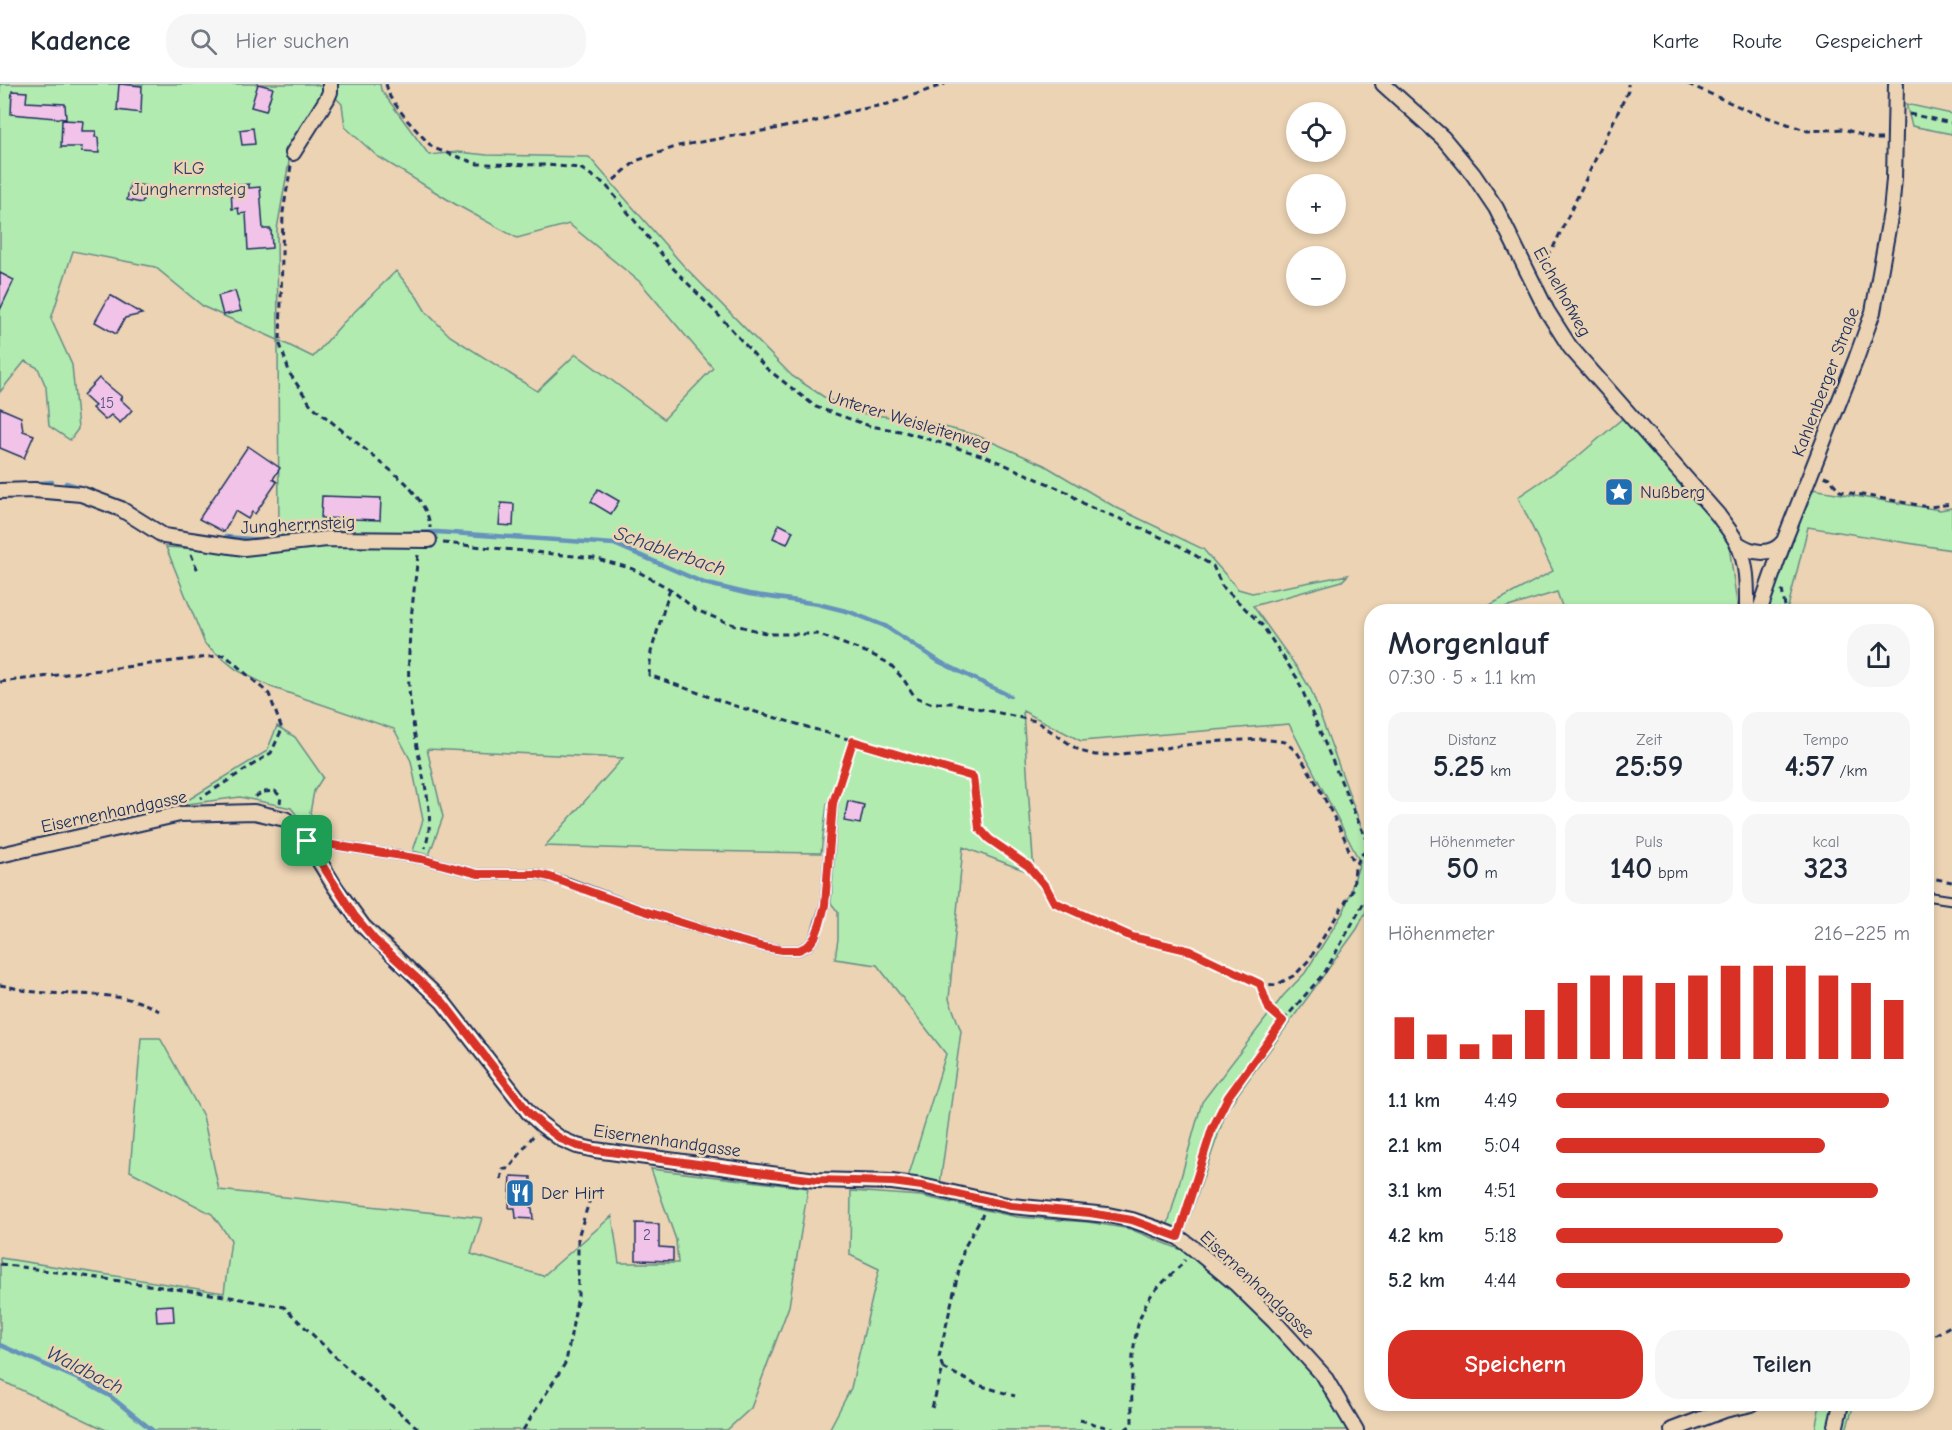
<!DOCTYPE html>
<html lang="de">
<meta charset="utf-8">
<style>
body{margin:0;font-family:"Comic Neue",sans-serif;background:#f6f6f7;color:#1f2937;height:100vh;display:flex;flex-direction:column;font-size:22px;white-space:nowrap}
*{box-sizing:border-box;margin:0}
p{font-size:20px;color:#747a83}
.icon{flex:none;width:33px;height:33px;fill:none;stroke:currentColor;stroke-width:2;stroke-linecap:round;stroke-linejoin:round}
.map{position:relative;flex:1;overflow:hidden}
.details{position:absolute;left:1364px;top:520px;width:570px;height:807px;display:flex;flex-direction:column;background:#fff;border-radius:24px;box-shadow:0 3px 9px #0003}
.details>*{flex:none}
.tools{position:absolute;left:1286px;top:18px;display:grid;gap:12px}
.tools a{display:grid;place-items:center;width:60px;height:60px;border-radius:50%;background:#fff;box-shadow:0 3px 9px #0003;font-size:30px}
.pin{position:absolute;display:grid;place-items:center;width:51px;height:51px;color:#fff;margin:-26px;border-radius:12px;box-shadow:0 3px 9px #0006}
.round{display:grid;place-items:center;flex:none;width:63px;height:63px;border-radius:24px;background:#f6f6f7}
.head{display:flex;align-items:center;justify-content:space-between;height:102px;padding:0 24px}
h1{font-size:33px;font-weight:700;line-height:45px}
.metrics{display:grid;grid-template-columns:repeat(3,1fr);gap:9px;height:102px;padding:6px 24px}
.metrics div{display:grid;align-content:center;border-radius:15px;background:#f6f6f7;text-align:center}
.metrics b{font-size:30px;font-weight:700}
.metrics small{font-size:16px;font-weight:400}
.metrics p{font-size:16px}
.chart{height:168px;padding:12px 24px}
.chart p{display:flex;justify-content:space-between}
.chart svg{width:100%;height:108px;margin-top:6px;stroke:#d93025;stroke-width:6}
.button{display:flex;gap:12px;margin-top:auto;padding:12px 24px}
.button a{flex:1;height:69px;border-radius:24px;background:#d93025;color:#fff;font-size:24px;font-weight:700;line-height:69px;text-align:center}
.button a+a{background:#f6f6f7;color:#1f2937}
ul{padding:0 24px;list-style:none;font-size:20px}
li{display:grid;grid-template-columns:96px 72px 1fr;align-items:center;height:45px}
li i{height:15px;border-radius:8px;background:#d93025}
header{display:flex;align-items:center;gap:36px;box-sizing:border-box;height:84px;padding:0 30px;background:#fff;border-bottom:2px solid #e0e1e3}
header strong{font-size:28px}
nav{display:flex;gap:33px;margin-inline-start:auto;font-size:21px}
.search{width:420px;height:54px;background:#f6f6f7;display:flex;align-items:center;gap:15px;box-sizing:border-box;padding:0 21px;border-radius:24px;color:#747a83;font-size:22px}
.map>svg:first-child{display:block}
.green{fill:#b2ebaf;stroke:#668d86;stroke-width:1.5;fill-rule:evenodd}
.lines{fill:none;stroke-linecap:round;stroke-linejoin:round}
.stream{stroke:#6693bb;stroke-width:4.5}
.building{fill:#f1c3e8;stroke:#1b2f5e;stroke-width:1.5}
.service-casing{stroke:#1b2f5e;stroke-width:11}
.minor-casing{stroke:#1b2f5e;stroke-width:18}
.path{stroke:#1b2f5e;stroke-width:3;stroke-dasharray:6 4.5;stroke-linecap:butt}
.service{stroke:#ebd3b3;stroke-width:7}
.minor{stroke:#ebd3b3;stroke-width:14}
.route-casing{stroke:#fff;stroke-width:12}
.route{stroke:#d93025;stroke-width:8}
.labels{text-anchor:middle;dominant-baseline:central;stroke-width:5;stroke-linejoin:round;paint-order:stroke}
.number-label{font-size:15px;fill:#505480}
.park-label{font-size:18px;fill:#2a4266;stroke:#ebd3b3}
.street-label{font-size:18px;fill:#1b2f5e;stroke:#ebd3b3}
.poi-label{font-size:18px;fill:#1b2f5e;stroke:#ebd3b3;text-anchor:start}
.water-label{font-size:20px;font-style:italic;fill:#28406e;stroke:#ebd3b3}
</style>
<header>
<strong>Kadence</strong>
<div class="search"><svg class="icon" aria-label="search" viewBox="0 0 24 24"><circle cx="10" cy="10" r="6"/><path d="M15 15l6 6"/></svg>Hier suchen</div>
<nav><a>Karte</a><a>Route</a><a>Gespeichert</a></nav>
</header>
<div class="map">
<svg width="1952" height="1346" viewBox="0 0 1952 1346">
<rect width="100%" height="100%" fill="#ebd3b3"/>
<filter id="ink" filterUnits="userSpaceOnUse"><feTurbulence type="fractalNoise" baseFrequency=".0167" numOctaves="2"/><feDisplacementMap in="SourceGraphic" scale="12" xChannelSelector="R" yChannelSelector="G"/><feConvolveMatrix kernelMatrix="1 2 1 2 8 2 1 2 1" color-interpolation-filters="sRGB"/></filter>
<g filter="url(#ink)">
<!-- green -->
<path class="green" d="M0,0H313L325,3V0H380L381,6L429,71L458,68L487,71L589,73L682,180L792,292L824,313L857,329L917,336L976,351L1044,381L1115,423L1203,465L1238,505L1252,509L1348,491L1342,497L1253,522L1300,588L1311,606L1361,742L1371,758V818L1357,845L1227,1025L1184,1149L1303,1259L1338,1303L1360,1346H829L851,1304L879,1185L850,1171L851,1107L921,1112L1017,1133L1088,1138L1130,1145L1179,1165L1184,1149L1168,1140L1202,1018L1283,912L1305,889L1344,827L1360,778L1289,640L1081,657L1023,627L1034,790L963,763L949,915L961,947L940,1100L907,1097L946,970L877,881L835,875L838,855V828L831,819L838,716L833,719L827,720L821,769L694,767L545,762L623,674L427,665L443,733L429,771L413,767L423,736L411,677L394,645L271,603L237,586L205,560L166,463L242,468L279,451L278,256L204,223L155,183L73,167L51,235L72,281L78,345L70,356L49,342L46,303L38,284L25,277L0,308ZM326,4L342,20L345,43L377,72L455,120L517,154L569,140L640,198L713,284L664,335L576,270L537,307L450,252L426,228L417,213L396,187L343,239L313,273L278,256L277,145L290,72Z
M1906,20L1952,30V50L1912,42Z
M1623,334L1710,428L1729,461L1738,528H1564L1557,508L1492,528H1477L1553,487L1518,413L1576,374Z
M1812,405L1940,426L1952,424V466L1808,443L1788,523L1785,528H1767Z
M277,642L295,653L323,693L314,707L310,729L327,749L310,747L291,724L240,713L180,721L267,667Z
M141,954H160L203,1032L219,1106L482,1134L471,1170L543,1192L612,1132L619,1179H678L676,1156L651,1085L808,1104L789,1222L751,1324L727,1346H106L0,1296V1174L224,1209L231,1156L212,1130L130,1087Z
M1820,1320H1854L1846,1346H1815Z"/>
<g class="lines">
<!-- stream -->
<path class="stream" d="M66,399L89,406
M31,400L52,398
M407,449L437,448L614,460L704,499L749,510L818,520L850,528L885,542L940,578L1010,612
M226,453L264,456
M287,453L330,447L353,449
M0,1261L78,1295L110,1312L152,1346"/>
</g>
<!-- building -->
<path class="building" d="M119,0L142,2L141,29L117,26Z
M258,0L273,4L266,27L251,23Z
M12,7L27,8L26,18L65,20L66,35L11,30Z
M62,36L83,37L82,47H96L95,53H98L99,69L81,68L82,63H61Z
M253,44L255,60L242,61L240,46Z
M130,100L146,102L142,119L127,116Z
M249,100V104L260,103L263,145H271L272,164L248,166L246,129L239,130L238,124L232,125L231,102Z
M0,189L14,196L0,226Z
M235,207L241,227L223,231L218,212Z
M110,211L142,230L125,234L116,250L95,238Z
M99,294L122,313L120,315L132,326L120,339L111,331L105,336L92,324L95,322L83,311Z
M0,324L21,333L23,347L34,351L24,374L0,364Z
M248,362L280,384L273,395L277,398L255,430L252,428L248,435L235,427L224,448L199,435Z
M598,405L619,417L611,430L591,418Z
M322,412L381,414L380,436L321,434Z
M501,419L514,420L513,442L499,441Z
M779,440L793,447L787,460L773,454Z
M848,717L864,721L860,740L844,737Z
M511,1092L531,1093L530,1123L532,1124L533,1135L516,1134L515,1124H509Z
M636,1139L659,1140V1163L673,1164V1177L636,1176Z
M173,1221L174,1237L157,1238L156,1222Z"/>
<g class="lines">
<!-- service casing -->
<g class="service-casing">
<path id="service" d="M307,757L421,775L478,790H537L567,798L638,825L730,854L764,863L783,866H799L809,861L815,853L825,821L833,719
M1926,812L1952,816"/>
</g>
<!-- minor casing -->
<g class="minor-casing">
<path id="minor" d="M1383,0L1443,54L1473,90L1496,124L1547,227L1570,263L1718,431C1724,440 1732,449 1737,459C1748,479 1747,505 1747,528
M293,69L327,15L330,8V0
M0,407L34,406L81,410L121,425L164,452L244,464L327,455L429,456
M1737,459C1751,469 1771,473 1783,458
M1759,528L1784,457L1856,275L1873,228L1891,128L1894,95L1896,0
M0,771L180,730L254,728L285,735L300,747L307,757L335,803L363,842L443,918L529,1029L542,1041L561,1055L577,1062L595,1066L816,1096L892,1098L922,1102L1011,1122L1108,1131L1132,1136L1155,1144L1178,1153L1193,1164L1235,1199L1274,1237L1324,1292L1356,1346
M1672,1346L1725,1326L1752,1320
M1835,1346L1841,1320"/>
</g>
<!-- path -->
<path class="path" d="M386,0L390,13L407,36L433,64L478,80L547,81L580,84L605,100L672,183L725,238L766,284L816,323L870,342L905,348L987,373L1067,408L1087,422L1123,436L1178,461L1213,482L1222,502L1262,541L1297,594L1364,751L1371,761
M1688,0L1749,27L1808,47L1844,45L1873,55H1882
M1909,30L1952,39
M291,82L283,128L280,260L290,290L311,321L406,399C416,411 430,428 430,444
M614,96L636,77L678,62L813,38L847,28L888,20L945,0
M1537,177L1552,166L1628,7V0
M1824,392L1829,394L1840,407L1929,423L1952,420
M443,459L594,474L633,485L670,505L696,526L728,539L769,550H817L871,570L890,580L904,596L915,613L930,619H954L1036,637L1080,667L1095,671H1115L1207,658L1263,655L1285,658L1297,668L1317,700L1344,753L1352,774L1358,778
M191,470L198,487
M418,471C413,516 407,560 409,605C411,629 415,654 420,678C426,708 435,734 425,764
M670,505L651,568L649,591L732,621L930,679L973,693L979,744L989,755L1028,782L1046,803L1054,818L1132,853L1191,867L1260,900L1276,901L1295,891L1309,876L1353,806L1355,784L1361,771L1371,764
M1782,506L1786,528
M0,598L225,571L269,610L282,645L271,669L201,714
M836,709L853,657
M255,713L263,708L275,707L281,713L280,719
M1926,793L1952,798
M1260,900L1269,925L1283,937
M0,901C12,903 24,907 36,908C74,912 126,906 159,927
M501,1096L503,1085H509L533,1052
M1181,1141L1212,1045L1228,1013L1283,937L1325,888L1371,806
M0,1180L225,1212L284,1223L344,1281L420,1346
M1926,1256L1952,1241
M943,1284L975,1300L1015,1312
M932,1324L943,1284L939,1273L964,1164L983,1130
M1080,1336L1116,1346
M523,1346L566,1278L578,1212V1153L590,1115
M1125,1346L1132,1340C1132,1302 1128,1246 1150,1213C1160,1199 1175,1189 1185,1176"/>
<!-- service -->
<use href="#service" class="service"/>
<!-- minor -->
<use href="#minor" class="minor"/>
</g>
</g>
<g class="lines" filter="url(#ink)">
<!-- route casing -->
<g class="route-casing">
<path id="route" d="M853,657L973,693L979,744L989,755L1028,782L1046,803L1054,818L1132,853L1191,867L1260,900L1269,925L1283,937L1228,1013L1212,1045L1178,1153L1132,1136L1090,1129L1011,1122L922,1102L892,1098L816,1096L595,1066L577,1062L561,1055L542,1041L529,1029L443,918L375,856L354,831L307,757L421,775L478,790H537L550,793L638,825L730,854L764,863L783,866H799L809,861L815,853L820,840L825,821L833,719Z"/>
</g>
<!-- route -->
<use href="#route" class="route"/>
</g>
<!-- icons -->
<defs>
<g id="sight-square" transform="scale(1.5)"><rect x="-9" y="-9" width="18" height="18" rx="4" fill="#1f6fb2" stroke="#ebd3b3"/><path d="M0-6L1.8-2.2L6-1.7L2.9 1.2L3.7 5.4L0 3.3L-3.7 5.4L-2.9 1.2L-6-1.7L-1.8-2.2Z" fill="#fff"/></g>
<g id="restaurant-square" transform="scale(1.5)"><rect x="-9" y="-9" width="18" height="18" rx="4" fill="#1f6fb2" stroke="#ebd3b3"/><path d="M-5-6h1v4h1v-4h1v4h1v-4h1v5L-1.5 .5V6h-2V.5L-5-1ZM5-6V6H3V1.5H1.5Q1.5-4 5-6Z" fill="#fff"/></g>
</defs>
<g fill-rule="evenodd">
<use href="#sight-square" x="1619" y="408"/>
<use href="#restaurant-square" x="520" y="1109"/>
</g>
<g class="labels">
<!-- number labels -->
<g class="number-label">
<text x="107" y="319">15</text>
<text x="647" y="1151">2</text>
</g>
<!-- park labels -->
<g class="park-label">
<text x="189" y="84">KLG<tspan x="189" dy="21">Jungherrnsteig</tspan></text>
</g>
<!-- street labels -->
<g class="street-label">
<text transform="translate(1562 208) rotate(61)">Eichelhofweg</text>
<text transform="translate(1826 298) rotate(-69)">Kahlenberger Straße</text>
<text transform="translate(909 337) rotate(17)">Unterer Weisleitenweg</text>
<text transform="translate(298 441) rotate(-3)">Jungherrnsteig</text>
<text transform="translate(114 728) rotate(-12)">Eisernenhandgasse</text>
<text transform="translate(667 1057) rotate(8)">Eisernenhandgasse</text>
<text transform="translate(1257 1201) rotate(43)">Eisernenhandgasse</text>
</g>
<!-- poi labels -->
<g class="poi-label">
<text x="1640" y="408">Nußberg</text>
<text x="541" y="1109">Der Hirt</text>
</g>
<!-- water labels -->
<g class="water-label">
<text transform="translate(670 467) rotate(19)">Schablerbach</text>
<text transform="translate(85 1286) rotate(27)">Waldbach</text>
</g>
</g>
</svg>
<div class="tools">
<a><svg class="icon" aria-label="locate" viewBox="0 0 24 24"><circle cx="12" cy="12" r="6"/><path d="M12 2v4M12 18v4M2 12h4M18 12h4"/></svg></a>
<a>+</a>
<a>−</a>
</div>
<div class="pin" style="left:307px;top:757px;background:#1e9e55"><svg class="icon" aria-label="arrive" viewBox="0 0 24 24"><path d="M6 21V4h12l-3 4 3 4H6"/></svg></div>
<section class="details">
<div class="head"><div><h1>Morgenlauf</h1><p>07:30 · 5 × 1.1 km</p></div><a class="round"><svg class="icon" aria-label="share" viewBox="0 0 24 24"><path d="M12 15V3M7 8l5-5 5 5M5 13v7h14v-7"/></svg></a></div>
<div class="metrics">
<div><p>Distanz</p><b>5.25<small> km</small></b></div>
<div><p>Zeit</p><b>25:59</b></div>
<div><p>Tempo</p><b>4:57<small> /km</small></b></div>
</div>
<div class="metrics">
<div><p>Höhenmeter</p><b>50<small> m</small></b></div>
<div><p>Puls</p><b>140<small> bpm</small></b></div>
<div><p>kcal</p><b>323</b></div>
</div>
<div class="chart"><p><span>Höhenmeter</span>216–225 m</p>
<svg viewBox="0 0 160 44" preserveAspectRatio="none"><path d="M5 44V27M15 44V34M25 44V38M35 44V34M45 44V24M55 44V13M65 44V10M75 44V10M85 44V13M95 44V10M105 44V6M115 44V6M125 44V6M135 44V10M145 44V13M155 44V20"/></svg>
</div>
<ul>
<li><b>1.1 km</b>4:49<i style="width:94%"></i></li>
<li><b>2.1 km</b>5:04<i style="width:76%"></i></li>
<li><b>3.1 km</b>4:51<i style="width:91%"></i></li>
<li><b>4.2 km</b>5:18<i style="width:64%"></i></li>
<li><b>5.2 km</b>4:44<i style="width:100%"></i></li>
</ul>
<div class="button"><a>Speichern</a><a>Teilen</a></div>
</section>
</div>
